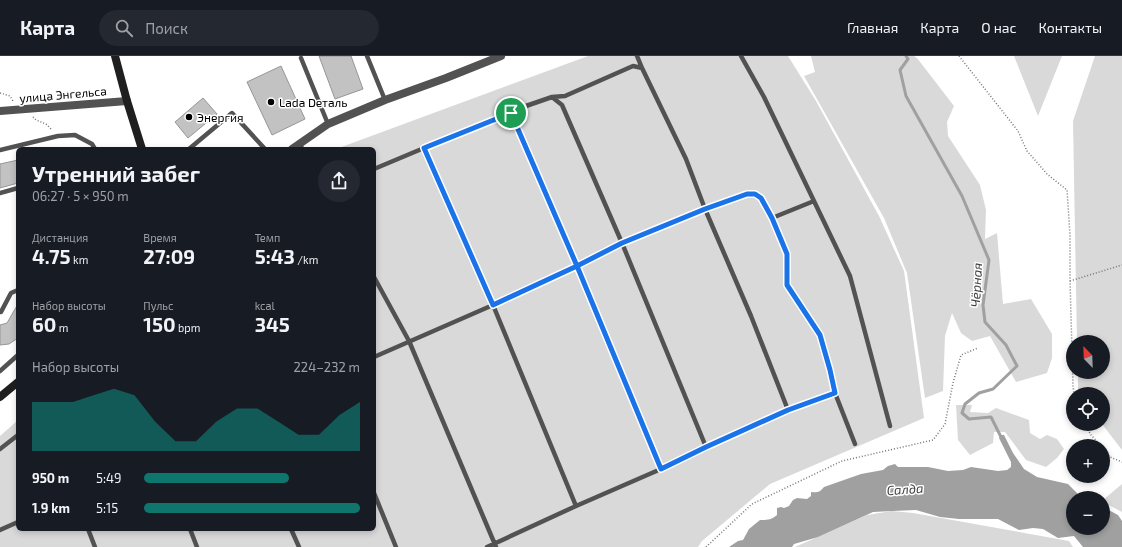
<!DOCTYPE html>
<html lang="ru">
<meta charset="utf-8">
<style>
body{margin:0;font-family:"Exo 2",sans-serif;background:#242831;color:#f1f3f6;height:100vh;display:flex;flex-direction:column;font-size:15px;white-space:nowrap}
*{box-sizing:border-box;margin:0}
p{font-size:13px;color:#9ea1a6}
.icon{flex:none;width:22px;height:22px;fill:none;stroke:currentColor;stroke-width:2;stroke-linecap:round;stroke-linejoin:round}
.map{position:relative;flex:1;overflow:hidden}
.details{position:absolute;left:16px;top:91px;width:360px;height:384px;display:flex;flex-direction:column;background:#171b24;border-radius:6px;box-shadow:0 2px 6px #0003}
.details>*{flex:none}
.needle{width:26px;rotate:337deg}
.fabs{position:absolute;left:1066px;top:279px;display:grid;gap:8px}
.fabs a{display:grid;place-items:center;width:44px;height:44px;border-radius:50%;background:#171b24;box-shadow:0 2px 6px #0003;font-size:20px}
.pin{position:absolute;display:grid;place-items:center;width:34px;height:34px;color:#fff;margin:-17px;border:2px solid #fff;border-radius:50%;box-shadow:0 1px 4px #0007}
.round{display:grid;place-items:center;flex:none;width:42px;height:42px;border-radius:21px;background:#242831}
.head{display:flex;align-items:center;justify-content:space-between;height:68px;padding:0 16px}
h1{font-size:22px;font-weight:700;line-height:30px}
.metrics{display:grid;grid-template-columns:repeat(3,1fr);gap:6px;height:68px;padding:4px 16px}
.metrics div{display:grid;align-content:center}
.metrics b{font-size:20px;font-weight:700}
.metrics small{font-size:11px;font-weight:400}
.metrics p{font-size:11px}
.chart{height:112px;padding:8px 16px}
.chart p{display:flex;justify-content:space-between}
.chart svg{width:100%;height:72px;margin-top:4px;fill:#0f766e;opacity:.7}
ul{padding:0 16px;list-style:none;font-size:13px}
li{display:grid;grid-template-columns:64px 48px 1fr;align-items:center;height:30px}
li i{height:10px;border-radius:5px;background:#0f766e}
header{display:flex;align-items:center;gap:24px;box-sizing:border-box;height:56px;padding:0 20px;background:#171b24;border-bottom:1px solid #363941}
header strong{font-size:19px}
nav{display:flex;gap:22px;margin-inline-start:auto;font-size:14px}
.search{width:280px;height:36px;background:#242831;display:flex;align-items:center;gap:10px;box-sizing:border-box;padding:0 14px;border-radius:22px;color:#9ea1a6;font-size:15px}
.map>svg:first-child{display:block}
.green{fill:#d9d9d9}
.water{fill:#a0a0a0}
.lines{fill:none;stroke-linecap:round;stroke-linejoin:round}
.stream{stroke:#a0a0a0;stroke-width:3}
.building{fill:#c2c2c2;stroke:#969696}
.path{stroke:#747474;stroke-width:1.5;stroke-dasharray:1 2;stroke-linecap:butt}
.service{stroke:#525252;stroke-width:4.5}
.tertiary{stroke:#525252;stroke-width:8}
.secondary{stroke:#1f1f1f;stroke-width:8}
.route-casing{stroke:#fff;stroke-width:8}
.route{stroke:#1a73e8;stroke-width:5}
.poi-dot{fill:#000;stroke:#fff;stroke-width:1.5}
.labels{text-anchor:middle;dominant-baseline:central;stroke-width:3;stroke-linejoin:round;paint-order:stroke}
.street-label{font-size:12px;fill:#000;stroke:#fff}
.poi-label{font-size:12px;fill:#000;stroke:#fff;text-anchor:start}
.water-label{font-size:13px;font-style:italic;fill:#414141;stroke:#fff}
</style>
<header>
<strong>Карта</strong>
<div class="search"><svg class="icon" aria-label="search" viewBox="0 0 24 24"><circle cx="10" cy="10" r="6"/><path d="M15 15l6 6"/></svg>Поиск</div>
<nav><a>Главная</a><a>Карта</a><a>О нас</a><a>Контакты</a></nav>
</header>
<div class="map">
<svg width="1122" height="491" viewBox="0 0 1122 491">
<rect width="100%" height="100%" fill="#fff"/>
<!-- green -->
<path class="green" d="M588,0H788L816,45L879,160L904,215L924,362L770,428L702,485L698,491H0V380L18,364V473H374V93H336Z
M811,0H914L917,2L954,50L947,66L948,80L980,129L986,154L985,183L997,177L1001,225L1003,248L1031,243L1052,278V302L1047,317L1016,326L990,280L972,285L961,277L952,257L945,280L943,335L925,342L907,217L884,162L804,20L815,16Z
M1014,0H1062L1038,60Z
M1095,0H1122V394L1102,368H1103V338H1078V316H1103V286H1077L1073,65Z
M956,349H972L970,356L988,357L996,352L1029,364L1030,377L1040,383L1047,379L1057,383L1064,393L1057,402L1046,411L1026,404L1005,376H994L993,387L970,399L958,384Z
M1122,428V456L1103,446V444Z
M892,455L913,457L1069,485L1073,491H795L867,459Z"/>
<!-- water -->
<path class="water" d="M1001,379H1004L1013,397L1024,413L1037,421L1068,428L1078,438L1087,442H1073V472H1103V451L1118,459L1122,465V491H1083L1074,480L1058,482L1043,473L1033,472L1019,474L998,463H959L940,461L916,454L892,455L873,456L818,481L794,488L792,491H729L738,485L743,484L749,473L760,464C768,464 771,464 777,459V452L781,451L784,452L789,450L793,444L797,442L807,443L811,440V436C817,437 820,436 824,431L861,418L883,414L888,410L895,408L898,411H928L948,415L963,414L971,411L998,415L1007,414L1011,411V406L999,382Z"/>
<g class="lines">
<!-- stream -->
<path class="stream" d="M906,0L908,3L900,14L906,40L962,140L989,204L983,249L985,266L1006,289L1017,310L993,333L979,337L965,348L962,357L969,363L991,361L1002,383"/>
</g>
<!-- building -->
<path class="building" d="M319,0H351L363,33L335,43Z
M281,10L305,63L272,79L247,26Z
M203,42L217,58L188,82L175,66Z
M18,104V127L0,132V108Z
M18,248V282L9,288L0,289V269L7,267Z"/>
<g class="lines">
<!-- path -->
<path class="path" d="M959,0L1018,75L1027,95L1047,118L1067,134L1070,179V225L1073,330L1074,338
M0,37L10,40L13,45
M33,61L36,64L46,68L52,74
M1070,225L1122,209
M1085,368L1091,379L1101,390
M1103,392L1110,401L1122,406
M706,491L752,448L842,405L933,384L945,368L953,327L961,299L978,292"/>
<!-- service -->
<path class="service" d="M367,0L385,44
M637,0L642,12
M741,0L764,41L850,220L890,370
M301,2L328,68
M552,41L565,40L633,10L642,12L686,103L705,153L751,260L788,354
M511,57L577,210L661,413
M299,89L303,93
M424,92L523,51L552,41L562,49L622,187L706,391
M189,93L232,57L265,93
M0,94L58,80L75,79L92,88L95,93
M374,113L424,92L493,249L576,450
M0,137L18,132
M772,162L814,145
M374,221L409,285L496,491
M0,256H1L11,237L18,234
M374,301L493,249L577,210L622,187L705,153L747,138L755,137L761,142L772,162L787,198V229L820,279L830,314L835,337L855,388
M0,315L18,299
M0,393L18,379
M374,437L396,491
M88,473L95,491
M190,473L197,491
M291,473L299,491
M0,474L18,466
M487,491L576,450L661,413L706,391L788,354L835,337"/>
<!-- tertiary -->
<path class="tertiary" d="M0,55L127,45
M292,93L328,68L385,44L446,22L501,0"/>
<!-- secondary -->
<path class="secondary" d="M115,0L127,45L142,93
M0,341L18,326"/>
</g>
<g class="lines">
<!-- route casing -->
<g class="route-casing">
<path id="route" d="M511,57L577,210L661,413L706,391L788,354L835,337L830,314L820,279L787,229V198L772,162L761,142L755,138H747L705,153L622,187L577,210L493,249L424,92L511,57"/>
</g>
<!-- route -->
<use href="#route" class="route"/>
</g>
<!-- markers -->
<g class="poi-dot">
<circle cx="271" cy="46" r="4"/>
<circle cx="189" cy="61" r="4"/>
</g>
<g class="labels">
<!-- street labels -->
<g class="street-label">
<text transform="translate(63 38) rotate(-5)">улица Энгельса</text>
</g>
<!-- poi labels -->
<g class="poi-label">
<text x="279" y="46">Lada Dеталь</text>
<text x="197" y="61">Энергия</text>
</g>
<!-- water labels -->
<g class="water-label">
<text transform="translate(976 229) rotate(-87)">Чёрная</text>
<text transform="translate(905 433) rotate(-4)">Салда</text>
</g>
</g>
</svg>
<div class="fabs">
<a><svg class="needle" viewBox="-14 -14 28 28"><path d="M0-13l5 13h-10z" fill="#e53935"/><path d="M0 13l5-13h-10z" fill="#9ea1a6"/></svg></a>
<a><svg class="icon" aria-label="locate" viewBox="0 0 24 24"><circle cx="12" cy="12" r="6"/><path d="M12 2v4M12 18v4M2 12h4M18 12h4"/></svg></a>
<a>+</a>
<a>−</a>
</div>
<div class="pin" style="left:511px;top:57px;background:#1e9e55"><svg class="icon" aria-label="arrive" viewBox="0 0 24 24"><path d="M6 21V4h12l-3 4 3 4H6"/></svg></div>
<section class="details">
<div class="head"><div><h1>Утренний забег</h1><p>06:27 · 5 × 950 m</p></div><a class="round"><svg class="icon" aria-label="share" viewBox="0 0 24 24"><path d="M12 15V3M7 8l5-5 5 5M5 13v7h14v-7"/></svg></a></div>
<div class="metrics">
<div><p>Дистанция</p><b>4.75<small> km</small></b></div>
<div><p>Время</p><b>27:09</b></div>
<div><p>Темп</p><b>5:43<small> /km</small></b></div>
</div>
<div class="metrics">
<div><p>Набор высоты</p><b>60<small> m</small></b></div>
<div><p>Пульс</p><b>150<small> bpm</small></b></div>
<div><p>kcal</p><b>345</b></div>
</div>
<div class="chart"><p><span>Набор высоты</span>224–232 m</p>
<svg viewBox="0 0 160 44" preserveAspectRatio="none"><path d="M0 44V14L10 14L20 14L30 10L40 6L50 10L60 26L70 38L80 38L90 26L100 18L110 18L120 26L130 34L140 34L150 22L160 14V44z"/></svg>
</div>
<ul>
<li><b>950 m</b>5:49<i style="width:67%"></i></li>
<li><b>1.9 km</b>5:15<i style="width:100%"></i></li>
</ul>
</section>
</div>
